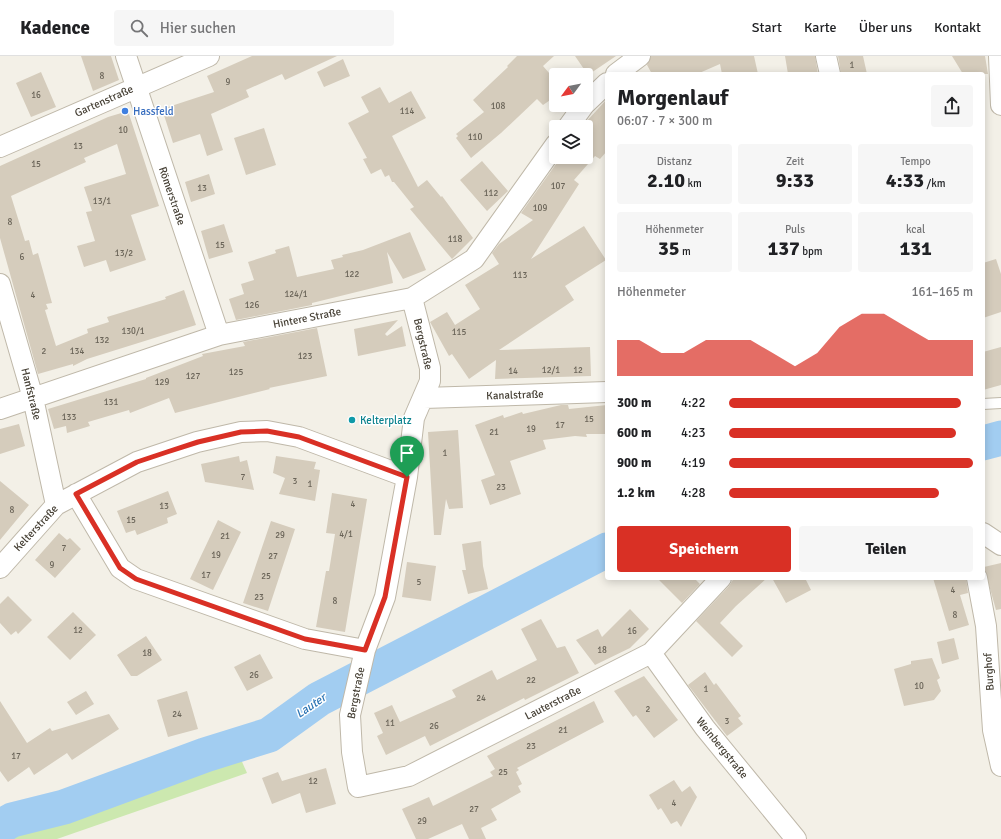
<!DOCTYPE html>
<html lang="de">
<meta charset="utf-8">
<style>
body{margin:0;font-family:Signika,sans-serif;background:#f6f6f6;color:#202124;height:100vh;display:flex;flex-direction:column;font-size:15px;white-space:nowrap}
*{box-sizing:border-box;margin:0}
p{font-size:13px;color:#757577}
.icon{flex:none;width:22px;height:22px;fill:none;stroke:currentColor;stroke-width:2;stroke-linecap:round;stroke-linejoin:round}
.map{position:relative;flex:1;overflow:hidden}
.drawer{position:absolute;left:605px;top:16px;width:380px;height:508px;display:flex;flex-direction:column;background:#fff;border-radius:4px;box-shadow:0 2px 10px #0003}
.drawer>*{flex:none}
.needle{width:26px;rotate:238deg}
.fabs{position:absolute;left:549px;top:12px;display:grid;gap:8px}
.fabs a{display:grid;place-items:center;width:44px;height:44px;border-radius:4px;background:#fff;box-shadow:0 2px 10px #0003;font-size:20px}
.pin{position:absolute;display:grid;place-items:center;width:34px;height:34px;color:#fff;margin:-41px -17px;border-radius:50% 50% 50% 0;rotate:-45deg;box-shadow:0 0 4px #0007}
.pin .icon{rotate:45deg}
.round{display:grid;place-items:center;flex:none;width:42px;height:42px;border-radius:4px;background:#f6f6f6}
.head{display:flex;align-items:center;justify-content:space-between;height:68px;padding:0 12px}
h1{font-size:22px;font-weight:700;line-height:30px}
.stats{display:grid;grid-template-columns:repeat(3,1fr);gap:6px;height:68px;padding:4px 12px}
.stats div{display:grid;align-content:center;border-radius:4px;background:#f6f6f6;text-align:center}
.stats b{font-size:20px;font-weight:700}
.stats small{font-size:11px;font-weight:400}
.stats p{font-size:11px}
.chart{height:112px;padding:8px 12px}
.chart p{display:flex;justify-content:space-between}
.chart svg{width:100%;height:72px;margin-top:4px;fill:#d93025;opacity:.7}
.cta{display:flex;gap:8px;margin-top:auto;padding:8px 12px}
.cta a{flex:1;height:46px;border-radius:4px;background:#d93025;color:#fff;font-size:16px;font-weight:700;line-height:46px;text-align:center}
.cta a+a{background:#f6f6f6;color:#202124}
ul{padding:0 12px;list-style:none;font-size:13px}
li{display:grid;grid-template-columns:64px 48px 1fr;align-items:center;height:30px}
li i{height:10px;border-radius:5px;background:#d93025}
header{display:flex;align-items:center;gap:24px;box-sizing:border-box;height:56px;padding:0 20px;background:#fff;border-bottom:1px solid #e0e0e0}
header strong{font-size:19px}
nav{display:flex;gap:22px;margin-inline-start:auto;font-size:14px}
.search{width:280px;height:36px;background:#f6f6f6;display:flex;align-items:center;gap:10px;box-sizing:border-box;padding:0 14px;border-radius:4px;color:#757577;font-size:15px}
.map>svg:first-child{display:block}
.green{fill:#cce8af}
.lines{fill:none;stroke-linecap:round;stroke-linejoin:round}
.river{stroke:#a2cdf1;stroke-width:35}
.building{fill:#d5ccbc}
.lane-casing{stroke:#bfb8a9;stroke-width:12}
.street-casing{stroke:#bfb8a9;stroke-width:22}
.lane{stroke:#fff;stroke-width:10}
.street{stroke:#fff;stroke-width:20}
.route-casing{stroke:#fff;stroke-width:8}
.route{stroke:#d93025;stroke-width:5}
.shop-dot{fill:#3f7fe0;stroke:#fff;stroke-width:1.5}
.culture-dot{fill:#0f9aa8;stroke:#fff;stroke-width:1.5}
.labels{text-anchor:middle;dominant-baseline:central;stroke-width:3;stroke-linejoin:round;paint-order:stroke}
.number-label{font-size:9px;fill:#6a6458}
.street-label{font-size:11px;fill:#474136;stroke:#fff}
.shop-label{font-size:11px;fill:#366cbe;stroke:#fff;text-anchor:start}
.culture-label{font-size:11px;fill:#0d838f;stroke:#fff;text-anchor:start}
.water-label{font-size:12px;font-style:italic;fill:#2d75b4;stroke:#fff}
</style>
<header>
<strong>Kadence</strong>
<div class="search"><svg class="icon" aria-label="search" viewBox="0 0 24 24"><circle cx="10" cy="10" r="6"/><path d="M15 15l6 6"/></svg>Hier suchen</div>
<nav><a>Start</a><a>Karte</a><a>Über uns</a><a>Kontakt</a></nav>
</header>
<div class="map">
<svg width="1001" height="783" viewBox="0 0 1001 783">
<rect width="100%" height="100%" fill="#f3f0e7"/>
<!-- green -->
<path class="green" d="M231,681L247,717L57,783H0V757L5,754Z"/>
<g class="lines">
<!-- river -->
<path class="river" d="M983,387L1001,382
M0,771L12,764L64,751L205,699L269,679L319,643L607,494"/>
</g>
<!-- building -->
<path class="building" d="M81,0H111L119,24L93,35Z
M252,0H337L285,24L282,18L246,34L249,41L211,58L223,94L207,100L200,78L173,87L162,53L214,36L207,20Z
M517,0H554L543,10L556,25V40L543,49L537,43L501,77L471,102L456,82L458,80L456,78L484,56L473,44L508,11L507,10Z
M575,0H616L588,19Z
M651,0H754L758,18H722L720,8L697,18H652L647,9Z
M785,0H815L818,18H788Z
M838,0H863L867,18H841Z
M952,0H985L988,18H963Z
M343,3L350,20L324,31L317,16Z
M41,16L56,51L31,61L16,27Z
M380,31L389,47L411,35L426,62L392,80L418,131L427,124L441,141L442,140L473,182L452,203L410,153L414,151L394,126H392L389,119L385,121L381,113L371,118L363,103L367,102L348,67L369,56L361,41Z
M607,43V95L600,103L595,100L574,124L579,128L531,203L584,170L606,204L565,230L574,244L499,294L590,291L591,320L495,323L496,304L469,323L452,298L449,300L430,266L447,256L455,269L480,253L465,229L499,208L492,197L499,188L533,164L521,157L561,101H586V66Z
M128,55L159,150L131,159L146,204L110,216L106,204L84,211L77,190L95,185L86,156L92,155L84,131L126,118L117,88L84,102L86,106L11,140L25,185L29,184L33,199L38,197L52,247L46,248L48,253L45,254L56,290L88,277L87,273L109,266L107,261L166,243L165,241L184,234L196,269L87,303L73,310V308L38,318L0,182V110L108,61Z
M264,72L276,109L246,119L234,82Z
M482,105L508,135L487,155L460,124Z
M209,118L215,138L191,146L185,126Z
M224,168L233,196L209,203L201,175Z
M410,176L426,214L403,223L387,196L393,227L312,247V249L236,264L229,243L244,238L241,228L254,224L248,206L276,197L275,194L289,190L297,221L334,213L331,204L343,201L342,199L363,194Z
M996,203L1001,218V256L983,262V207Z
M398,264L385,278L387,280L402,270L406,290L358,300L354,273Z
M317,272L327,320L269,332L270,333L175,357L169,342L130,357L129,354L88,366L90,370L67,377L66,370L54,373L48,353L146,323V322L203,300L202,298L245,290L243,286Z
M1001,291V329L983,334V296Z
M561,349H568L569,353L607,349V378H586L587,381L575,380L543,384L546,393L510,405L521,438L490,449L481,424L495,419L475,369L503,359L504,362L522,356L523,358Z
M19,368L25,390L0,398V373Z
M458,374L463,452L449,453L446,443L441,479H434L428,376Z
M239,400L240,406L247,404L254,434L205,426L201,408Z
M276,400L316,406L314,413L320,414L315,445L279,438L285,422L273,417Z
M0,425L29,449L0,484Z
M168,435L177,458L167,462L168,467L137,479L135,474L126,477L117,455Z
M332,437L367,443L345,576L316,571L326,515H329L335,478L326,477Z
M218,464L241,476L213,534L190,523Z
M271,465L295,473L268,555L243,547Z
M59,477L67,484L70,482L81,493L55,522L35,504Z
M481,485L483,510L488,533L468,538L462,514H466L462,488Z
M407,506L436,510L431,545L402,541Z
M1001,507V553L996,554L984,511Z
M657,522H694L700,528L682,547Z
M734,522H767L736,550L720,567L743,590L732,601L696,565L729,530Z
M772,522H805L811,534L786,547Z
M933,522H966L968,537L960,539L969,569L949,575Z
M8,540L32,564L18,578L16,575L11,579L0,567V548Z
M630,553L649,573L630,592L595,609L576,584L598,573L602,581Z
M73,556L96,579L70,604L47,581Z
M541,563L557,592L565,590L579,617L525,644L524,642L430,690L425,680L386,699L377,680L383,677L374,657L392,649L400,666L456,641L452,634L492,614L497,624L537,604L521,573Z
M146,580L162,604L137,620H131L117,599Z
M954,582L959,603L942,608L937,586Z
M260,598L273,622L247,635L234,611Z
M932,602L940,622L937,624L941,635L934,644L904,650L894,613L911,608V605Z
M705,616L714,629L716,627L741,660L738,662L743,668L727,680L688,629Z
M644,620L678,664L654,682L636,659L633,661L614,635Z
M86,635L94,648L76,659L67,646Z
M187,635L198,673L168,681L157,644Z
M0,645L27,687L50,672L52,675L109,658L119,673L72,704L67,697L34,719L29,711L8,726L0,715Z
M594,645L604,666L517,712L519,714L516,716L522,728L518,730L521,736L491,753L497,764L481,772L486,783H469L462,768L428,783H416L402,753L429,741L433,750L493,720L490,716L495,713L487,700Z
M326,712L336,748L306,757L300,737L272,748L262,722L278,716L282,725Z
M674,724L682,736L690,730L697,741L681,771L677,765L671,768L661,752L658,754L649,739Z"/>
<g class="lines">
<!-- lane casing -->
<g class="lane-casing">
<path id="lane" d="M983,348L1001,347"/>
</g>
<!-- street casing -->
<g class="street-casing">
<path id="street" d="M126,0L219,279
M826,0L830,18
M999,0L1001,49
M616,18L640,0
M586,47L607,27
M568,71L584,49
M0,91L209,0
M0,228L33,342L56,449
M412,242L430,312V325L414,362L407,421L385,541L365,594L350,659L352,696L358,731L409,720L651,597L721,522
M424,342L607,336
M0,353L219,279L412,242L474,203L556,88
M76,438L120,512L136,523L305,583L365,594
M983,477L1001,489
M0,512L56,449L137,406L197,386L241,376L267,375L299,381L407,421
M977,522L986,570L993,674L1001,710
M651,597L705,672L796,783"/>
</g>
<!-- lane -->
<use href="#lane" class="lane"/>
<!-- street -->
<use href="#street" class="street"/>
</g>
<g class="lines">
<!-- route casing -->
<g class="route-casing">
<path id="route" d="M267,375L299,381L407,421L385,541L365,594L305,583L136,523L120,512L76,438L137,406L167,396L198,386L241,376Z"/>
</g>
<!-- route -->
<use href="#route" class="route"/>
</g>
<!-- markers -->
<circle class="shop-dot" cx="125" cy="55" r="4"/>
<circle class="culture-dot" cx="352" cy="364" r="4"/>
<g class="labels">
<!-- number labels -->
<g class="number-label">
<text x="852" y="9">1</text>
<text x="102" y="20">8</text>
<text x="228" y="26">9</text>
<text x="36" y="39">16</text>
<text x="498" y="50">108</text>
<text x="407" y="55">114</text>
<text x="123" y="74">10</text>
<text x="475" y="81">110</text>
<text x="78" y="90">13</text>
<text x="36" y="108">15</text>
<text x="558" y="130">107</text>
<text x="202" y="132">13</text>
<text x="491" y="137">112</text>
<text x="102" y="145">13/1</text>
<text x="540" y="152">109</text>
<text x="10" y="166">8</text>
<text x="455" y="183">118</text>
<text x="220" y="189">15</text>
<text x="124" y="197">13/2</text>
<text x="22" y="201">6</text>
<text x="352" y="218">122</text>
<text x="520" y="219">113</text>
<text x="296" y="238">124/1</text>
<text x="33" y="239">4</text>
<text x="252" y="249">126</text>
<text x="133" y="275">130/1</text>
<text x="459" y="276">115</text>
<text x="102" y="284">132</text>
<text x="44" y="295">2</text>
<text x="77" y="295">134</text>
<text x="305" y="300">123</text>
<text x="551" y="314">12/1</text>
<text x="578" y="314">12</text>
<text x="513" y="315">14</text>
<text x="236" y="316">125</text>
<text x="193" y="320">127</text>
<text x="162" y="326">129</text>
<text x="111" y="346">131</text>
<text x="69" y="361">133</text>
<text x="589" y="363">15</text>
<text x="560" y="369">17</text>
<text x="531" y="373">19</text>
<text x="494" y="376">21</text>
<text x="445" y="397">1</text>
<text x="243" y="421">7</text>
<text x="295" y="425">3</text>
<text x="310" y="428">1</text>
<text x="501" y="431">23</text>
<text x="353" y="448">4</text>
<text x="164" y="450">13</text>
<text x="12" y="454">8</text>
<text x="131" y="464">15</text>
<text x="346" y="478">4/1</text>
<text x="280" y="479">29</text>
<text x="225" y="480">21</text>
<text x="64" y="492">7</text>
<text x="216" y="499">19</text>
<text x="273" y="500">27</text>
<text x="52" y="509">9</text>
<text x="206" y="519">17</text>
<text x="266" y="520">25</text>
<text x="419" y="526">5</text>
<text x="953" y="534">4</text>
<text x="259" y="541">23</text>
<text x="335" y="545">8</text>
<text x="955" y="559">8</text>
<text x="78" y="574">12</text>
<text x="632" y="575">16</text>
<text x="602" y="594">18</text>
<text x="147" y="597">18</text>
<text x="254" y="619">26</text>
<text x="531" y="624">22</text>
<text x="919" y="630">10</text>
<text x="706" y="633">1</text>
<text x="481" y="642">24</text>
<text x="648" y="653">2</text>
<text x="177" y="658">24</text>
<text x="727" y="665">3</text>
<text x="390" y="667">11</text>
<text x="434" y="670">26</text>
<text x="563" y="674">21</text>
<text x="531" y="690">23</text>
<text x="16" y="700">17</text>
<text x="503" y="716">25</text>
<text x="313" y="725">12</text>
<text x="674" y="747">4</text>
<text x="474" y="753">27</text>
<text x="422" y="765">29</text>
</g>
<!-- street labels -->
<g class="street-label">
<text transform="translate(104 45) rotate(-24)">Gartenstraße</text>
<text transform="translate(172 140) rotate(71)">Römerstraße</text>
<text transform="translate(307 262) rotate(-11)">Hintere Straße</text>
<text transform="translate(423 288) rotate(77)">Bergstraße</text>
<text transform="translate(31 338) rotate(76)">Hanfstraße</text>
<text transform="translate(515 339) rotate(-2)">Kanalstraße</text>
<text transform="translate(36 472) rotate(-47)">Kelterstraße</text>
<text transform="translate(989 616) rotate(-94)">Burghof</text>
<text transform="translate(356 637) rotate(-79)">Bergstraße</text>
<text transform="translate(553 647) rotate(-27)">Lauterstraße</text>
<text transform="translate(722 692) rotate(51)">Weinbergstraße</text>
</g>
<!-- shop labels -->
<g class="shop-label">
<text x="133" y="55">Hassfeld</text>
</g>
<!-- culture labels -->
<g class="culture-label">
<text x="360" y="364">Kelterplatz</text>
</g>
<!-- water labels -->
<g class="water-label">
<text transform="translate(311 650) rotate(-34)">Lauter</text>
</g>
</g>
</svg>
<div class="fabs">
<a><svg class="needle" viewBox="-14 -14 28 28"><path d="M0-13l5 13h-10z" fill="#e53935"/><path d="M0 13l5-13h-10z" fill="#757577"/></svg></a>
<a><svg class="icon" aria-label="layers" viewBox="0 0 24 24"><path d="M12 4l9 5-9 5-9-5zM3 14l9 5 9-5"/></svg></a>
</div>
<div class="pin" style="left:407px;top:421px;background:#1e9e55"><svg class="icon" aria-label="arrive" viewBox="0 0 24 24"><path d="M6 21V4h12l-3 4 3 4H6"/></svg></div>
<section class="drawer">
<div class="head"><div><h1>Morgenlauf</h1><p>06:07 · 7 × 300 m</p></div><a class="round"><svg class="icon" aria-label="share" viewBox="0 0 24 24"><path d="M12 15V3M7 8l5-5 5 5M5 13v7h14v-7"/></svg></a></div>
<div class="stats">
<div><p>Distanz</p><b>2.10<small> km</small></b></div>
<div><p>Zeit</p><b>9:33</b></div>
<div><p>Tempo</p><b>4:33<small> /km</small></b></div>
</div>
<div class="stats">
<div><p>Höhenmeter</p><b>35<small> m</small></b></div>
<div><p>Puls</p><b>137<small> bpm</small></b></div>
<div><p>kcal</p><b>131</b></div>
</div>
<div class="chart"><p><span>Höhenmeter</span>161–165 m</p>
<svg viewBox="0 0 160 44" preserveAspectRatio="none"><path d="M0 44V22L10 22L20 30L30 30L40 22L50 22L60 22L70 30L80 38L90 30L100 14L110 6L120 6L130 14L140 22L150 22L160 22V44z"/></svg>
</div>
<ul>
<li><b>300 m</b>4:22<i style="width:95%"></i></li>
<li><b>600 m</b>4:23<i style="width:93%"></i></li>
<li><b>900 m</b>4:19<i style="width:100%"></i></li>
<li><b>1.2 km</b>4:28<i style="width:86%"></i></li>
</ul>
<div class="cta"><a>Speichern</a><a>Teilen</a></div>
</section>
</div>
